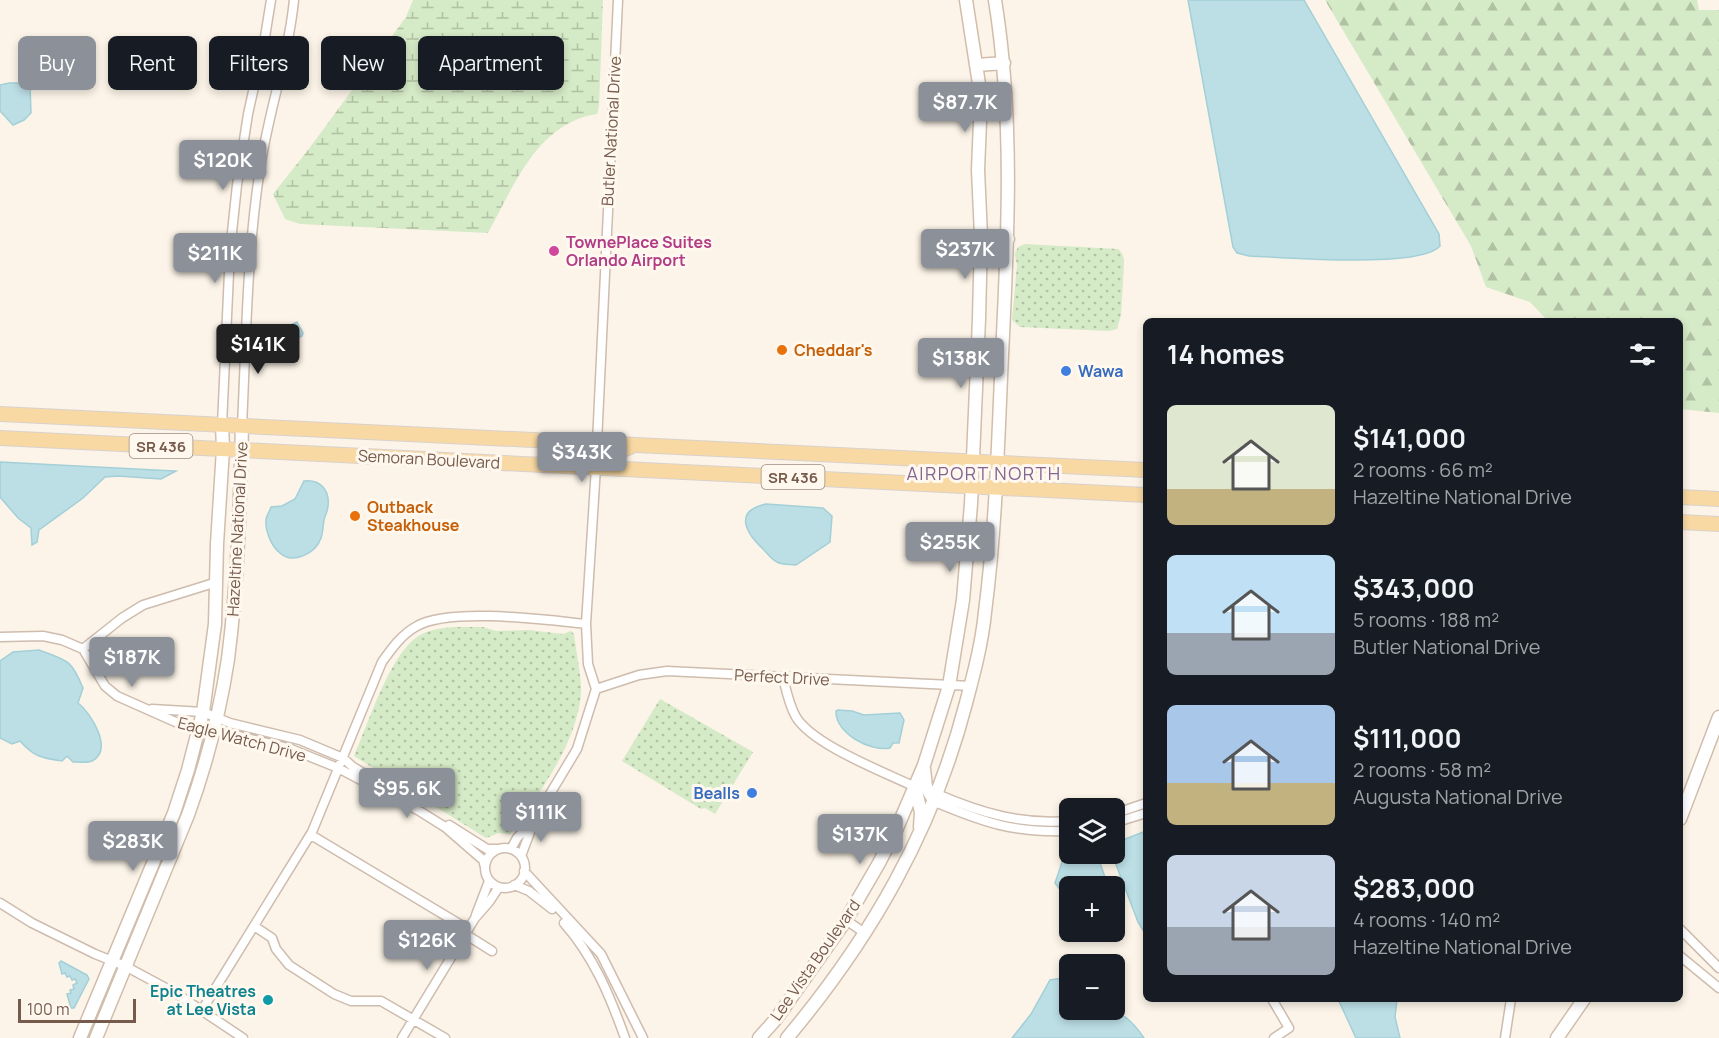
<!DOCTYPE html>
<meta charset="utf-8">
<style>
body{margin:0;font-family:Manrope,sans-serif;background:#20242c;color:#f1f3f6;height:100vh;display:flex;flex-direction:column;font-size:22px;white-space:nowrap}
*{box-sizing:border-box;margin:0}
p{font-size:20px;color:#9ea1a6}
.icon{flex:none;width:33px;height:33px;fill:none;stroke:currentColor;stroke-width:2;stroke-linecap:round;stroke-linejoin:round}
.map{position:relative;flex:1;overflow:hidden}
.details{position:absolute;left:1143px;top:318px;width:540px;height:684px;display:flex;flex-direction:column;background:#171b24;border-radius:9px;box-shadow:0 3px 9px #0003}
.details>*{flex:none}
.guide{position:absolute;left:18px;top:36px;width:570px;height:54px;display:flex;gap:12px}
.tools{position:absolute;left:1059px;top:798px;display:grid;gap:12px}
.tools a{display:grid;place-items:center;width:66px;height:66px;border-radius:9px;background:#171b24;box-shadow:0 3px 9px #0003;font-size:30px}
.scale{position:absolute;left:18px;bottom:15px;width:118px;box-sizing:border-box;padding-left:6px;border:3px solid #765b4c;border-top:0;font-size:16px;line-height:21px;white-space:nowrap;color:#765b4c;-webkit-text-stroke:4px #fff8ef;paint-order:stroke}
.price{position:absolute;translate:-50% -51px;padding:0 14px;border-radius:6px;background:#8c9099;color:#fff;font-size:20px;line-height:39px;filter:drop-shadow(0 2px 3px #0008)}
.price::after{content:'';position:absolute;left:50%;top:36px;width:18px;height:14px;margin-left:-9px;background:inherit;clip-path:polygon(0 0,100% 0,50% 100%)}
.price.active{background:#222;color:#fff}
ul{padding:0;list-style:none}
li{display:flex;align-items:center;gap:18px;height:150px;padding:0 24px}
li span{display:grid;place-items:center;flex:none;width:168px;height:120px;border-radius:9px;color:#555}
li>.icon{margin-inline-start:auto}
span .icon{width:72px;height:72px;fill:#fffc;stroke-width:1}
li b{font-size:26px}
h2{display:flex;justify-content:space-between;align-items:center;height:72px;padding:0 24px;font-size:26px}
.pill{padding:0 21px;border-radius:9px;background:#171b24;box-shadow:0 3px 9px #0003;font-size:21px;line-height:54px}
.pill.active{background:#8c9099;color:#fff}
.map>svg:first-child{display:block}
.grass{fill:url(#grass-dots)}
.forest{fill:url(#forest-firs)}
.wetland{fill:url(#wetland-marsh)}
.water{fill:#bcdfe6;stroke:#a3cfd7;stroke-width:1.5}
.lines{fill:none;stroke-linecap:round;stroke-linejoin:round}
.street-casing{stroke:#cebcae;stroke-width:11}
.secondary-casing{stroke:#d1bdab;stroke-width:15}
.primary-casing{stroke:#d9d1cd;stroke-width:16}
.street{stroke:#fff;stroke-width:8}
.secondary{stroke:#fff;stroke-width:12}
.primary{stroke:#f9d9a3;stroke-width:14}
.hotel-dot{fill:#d1479c;stroke:#fff8ef;stroke-width:2}
.food-dot{fill:#e8710a;stroke:#fff8ef;stroke-width:2}
.shop-dot{fill:#3f7fe0;stroke:#fff8ef;stroke-width:2}
.culture-dot{fill:#0f9aa8;stroke:#fff8ef;stroke-width:2}
.labels{text-anchor:middle;dominant-baseline:central;stroke-width:6;stroke-linejoin:round;paint-order:stroke}
.shield{fill:#fff8ef;stroke:#9f8a7d;stroke-width:1.5}
.shield-label{font-size:15px;font-weight:bold;fill:#765b4c}
.street-label{font-size:16px;fill:#765b4c;stroke:#fff8ef}
.hotel-label{font-size:16px;font-weight:bold;fill:#b23c85;stroke:#fff8ef;text-anchor:start}
.food-label{font-size:16px;font-weight:bold;fill:#c56008;stroke:#fff8ef;text-anchor:start}
.shop-label{font-size:16px;font-weight:bold;fill:#366cbe;stroke:#fff8ef;text-anchor:start}
.culture-label{font-size:16px;font-weight:bold;fill:#0d838f;stroke:#fff8ef;text-anchor:end}
.neighbourhood-label{font-size:18px;letter-spacing:1.5px;fill:#836492;stroke:#fff8ef}
</style>
<div class="map">
<svg width="1719" height="1038" viewBox="0 0 1719 1038">
<defs>
<pattern id="grass-dots" width="8" height="8" patternUnits="userSpaceOnUse" patternTransform="scale(1.5)"><rect width="8" height="8" fill="#d5eac6"/><path d="M2 2h.1M6 6h.1" fill="none" stroke="#b1c1a3" stroke-width="1.8" stroke-linecap="round"/></pattern>
<pattern id="forest-firs" width="22" height="20" patternUnits="userSpaceOnUse" patternTransform="scale(1.5)"><rect width="22" height="20" fill="#d5eac6"/><path d="M5 1l3.5 6h-7zM16 11l3.5 6h-7z" fill="#b1c1a3"/></pattern>
<pattern id="wetland-marsh" width="20" height="14" patternUnits="userSpaceOnUse" patternTransform="scale(1.5)"><rect width="20" height="14" fill="#d5eac6"/><path d="M1 5h8M5 5V1M11 12h8M15 12V8" fill="none" stroke="#b1c1a3"/></pattern>
</defs>
<rect width="100%" height="100%" fill="#fcf4e8"/>
<path class="grass" d="M1025,244L1118,249C1123,254 1124,257 1124,264L1121,315L1117,329L1109,331L1020,327L1012,320L1017,265L1015,254L1018,247Z
M454,627H483L496,631L529,630L563,634L571,631L574,634C576,651 582,679 581,694C576,746 539,793 510,834L499,833L486,838L354,756C368,725 391,649 422,634C432,629 443,628 454,627Z
M660,699L753,752L715,814L705,808L701,809L622,761Z"/>
<path class="forest" d="M1325,0H1697L1699,10H1719V413L1680,409V321H1548L1530,302L1486,287L1471,246Z"/>
<path class="wetland" d="M413,0H603L599,107L597,114C537,123 514,186 488,233L300,224L285,219L273,194L308,150L406,17Z"/>
<path class="water" d="M1188,0H1304L1439,234L1440,246C1420,269 1284,257 1249,256L1237,253L1233,247Z
M9,83H24L30,85L31,113L24,120L13,125L0,111V85Z
M297,322L303,333L302,336L295,339L292,335L282,339L276,328L283,325L284,328Z
M0,462L176,471L161,479L118,476L105,477L83,498L39,530L37,542L32,545L31,528L18,518L0,497Z
M304,481C320,479 330,490 328,506C328,511 325,515 324,520C323,526 323,532 321,538C316,553 293,565 280,553C271,546 265,530 266,520C266,516 270,511 271,507L282,506L295,499Z
M766,504L823,508L832,516L830,542L796,565C791,564 782,565 777,562C772,560 767,553 763,549C746,533 733,511 766,504Z
M39,650C68,661 71,659 83,688L78,703C91,713 114,750 92,761C87,763 78,762 73,762L67,756L62,761C42,758 34,757 20,741L12,744L0,738V661L13,652Z
M838,710L852,711L864,715L900,713L904,720L899,743H893L890,748C870,752 835,733 836,711Z
M1143,832L1146,834V935L1138,922L1112,854H1114L1115,843Z
M1068,853L1097,854L1108,886H1070L1069,895L1061,891L1055,883L1063,859Z
M61,961L87,975L89,979L74,1008H71L67,994L71,993L70,990L74,989L73,985L77,983L75,979L72,980L70,976L67,977L65,973L62,974L59,963Z
M1062,978L1069,988L1070,1010C1108,1010 1120,1003 1144,1038H1012L1031,1014L1050,980Z
M1338,999H1397L1395,1017L1400,1038H1356Z"/>
<g class="lines">
<defs>
<path id="street" d="M222,425L230,251L237,185L248,114L265,37L271,0
M242,426C246,342 247,257 259,175C267,116 288,59 294,0
M597,443L618,0
M596,467L586,624L588,664L596,689
M0,637L43,636L62,640L83,649L105,686L117,696L189,728L214,730L291,749L338,768L421,812L445,827L483,860L485,867
M83,649L122,618L143,605L217,582
M783,677C786,690 789,705 796,717C813,745 884,772 915,787
M596,689L639,675L667,671L971,686
M152,709L203,712L230,723L300,740L343,758L353,767L400,795
M937,794C981,813 1022,825 1070,821
M935,802C985,823 1014,833 1070,831
M1114,814L1146,803
M1114,823L1146,813
M449,825L487,849H499
M311,835L461,925L465,934L492,951
M485 868a20 20 0 1 1 40 0a20 20 0 1 1-40 0Z
M511,849L517,838L532,822
M521,856L535,819L577,749L596,689
M524,871L601,954L643,1038
M514,885L529,891L552,909
M0,903L32,923L95,954L125,966L177,994L243,1038
M476,915L489,881
M846,920L866,934
M564,923C594,957 610,996 625,1038
M254,926L272,938L276,949L289,965L334,994L351,1001H381L445,1038
M1680,929L1719,968
M1680,956L1719,988
M1272,999L1289,1028L1274,1038
M202,1010L312,832L382,662C392,648 402,634 417,626C450,607 547,620 586,624
M402,1038L475,918L489,902L499,887
M1505,1038L1511,999"/>
<path id="secondary" d="M977,65L1004,63
M981,242L1008,239
M924,769L926,787L935,802
M915,787L921,812L920,827
M1680,819L1719,717
M80,1038L174,813L188,770L203,712L215,624L217,544L223,449L222,425
M96,1038L188,815C206,765 220,712 228,659C238,582 240,503 242,426
M759,1038L776,1019L846,920L879,863L897,828L924,765L949,686L963,600L971,504L979,319L981,236L978,170L981,97L966,0
M787,1038C871,938 933,830 966,703C974,673 982,643 985,612C996,527 998,441 1002,355C1008,236 1014,118 995,0
M1557,1038L1584,999"/>
<path id="primary" d="M0,414L1146,470
M0,438L1146,495
M561,463L583,453L597,443
M596,467L610,455L630,447
M1680,497L1719,499
M1680,522L1719,524"/>
</defs>
<use href="#street" class="street-casing"/>
<use href="#secondary" class="secondary-casing"/>
<use href="#primary" class="primary-casing"/>
<use href="#street" class="street"/>
<use href="#secondary" class="secondary"/>
<use href="#primary" class="primary"/>
</g>
<circle class="hotel-dot" cx="554" cy="251" r="6"/>
<g class="food-dot">
<circle cx="782" cy="350" r="6"/>
<circle cx="355" cy="516" r="6"/>
</g>
<g class="shop-dot">
<circle cx="1066" cy="371" r="6"/>
<circle cx="752" cy="793" r="6"/>
</g>
<circle class="culture-dot" cx="268" cy="1000" r="6"/>
<g class="labels">
<g class="shield">
<rect x="129.5" y="434" width="63" height="24" rx="4.5"/>
<rect x="761.5" y="465" width="63" height="24" rx="4.5"/>
</g>
<g class="shield-label">
<text x="161" y="446">SR 436</text>
<text x="793" y="477">SR 436</text>
</g>
<g class="street-label">
<text transform="translate(611 131) rotate(-87)">Butler National Drive</text>
<text transform="translate(429 459) rotate(3)">Semoran Boulevard</text>
<text transform="translate(237 529) rotate(-87)">Hazeltine National Drive</text>
<text transform="translate(782 677) rotate(3)">Perfect Drive</text>
<text transform="translate(242 739) rotate(15)">Eagle Watch Drive</text>
<text transform="translate(815 960) rotate(-55)">Lee Vista Boulevard</text>
</g>
<g class="hotel-label">
<text x="566" y="242">TownePlace Suites<tspan x="566" dy="18">Orlando Airport</tspan></text>
</g>
<g class="food-label">
<text x="794" y="350">Cheddar's</text>
<text x="367" y="507">Outback<tspan x="367" dy="18">Steakhouse</tspan></text>
</g>
<g class="shop-label">
<text x="1078" y="371">Wawa</text>
<text x="740" y="793" text-anchor="end">Bealls</text>
</g>
<g class="culture-label">
<text x="256" y="991">Epic Theatres<tspan x="256" dy="18">at Lee Vista</tspan></text>
</g>
<g class="neighbourhood-label">
<text x="984" y="473">AIRPORT NORTH</text>
</g>
</g>
</svg>
<div class="tools">
<a><svg class="icon" aria-label="layers" viewBox="0 0 24 24"><path d="M12 4l9 5-9 5-9-5zM3 14l9 5 9-5"/></svg></a>
<a>+</a>
<a>−</a>
</div>
<div class="scale">100 m</div>
<b class="price" style="left:965px;top:133px">$87.7K</b>
<b class="price" style="left:223px;top:191px">$120K</b>
<b class="price" style="left:965px;top:280px">$237K</b>
<b class="price" style="left:215px;top:284px">$211K</b>
<b class="price active" style="left:258px;top:375px">$141K</b>
<b class="price" style="left:961px;top:389px">$138K</b>
<b class="price" style="left:582px;top:483px">$343K</b>
<b class="price" style="left:950px;top:573px">$255K</b>
<b class="price" style="left:132px;top:688px">$187K</b>
<b class="price" style="left:407px;top:819px">$95.6K</b>
<b class="price" style="left:541px;top:843px">$111K</b>
<b class="price" style="left:860px;top:865px">$137K</b>
<b class="price" style="left:133px;top:872px">$283K</b>
<b class="price" style="left:427px;top:971px">$126K</b>
<div class="guide">
<a class="pill active">Buy</a>
<a class="pill">Rent</a>
<a class="pill">Filters</a>
<a class="pill">New</a>
<a class="pill">Apartment</a>
</div>
<section class="details">
<h2>14 homes<svg class="icon" aria-label="filters" viewBox="0 0 24 24"><path d="M4 7h16M4 17h16"/><circle cx="9" cy="7" r="2"/><circle cx="15" cy="17" r="2"/></svg></h2>
<ul>
<li><span style="background:linear-gradient(#dfe7d0 70%,#c2b280 0)"><svg class="icon" aria-label="home" viewBox="0 0 24 24"><path d="M3 11l9-7 9 7M6 9v11h12V9"/></svg></span><div><b>$141,000</b><p>2 rooms · 66 m²</p><p>Hazeltine National Drive</p></div></li>
<li><span style="background:linear-gradient(#bfe0f5 65%,#9aa5b1 0)"><svg class="icon" aria-label="home" viewBox="0 0 24 24"><path d="M3 11l9-7 9 7M6 9v11h12V9"/></svg></span><div><b>$343,000</b><p>5 rooms · 188 m²</p><p>Butler National Drive</p></div></li>
<li><span style="background:linear-gradient(#a9c7e8 65%,#c2b280 0)"><svg class="icon" aria-label="home" viewBox="0 0 24 24"><path d="M3 11l9-7 9 7M6 9v11h12V9"/></svg></span><div><b>$111,000</b><p>2 rooms · 58 m²</p><p>Augusta National Drive</p></div></li>
<li><span style="background:linear-gradient(#c9d6e8 60%,#9aa5b1 0)"><svg class="icon" aria-label="home" viewBox="0 0 24 24"><path d="M3 11l9-7 9 7M6 9v11h12V9"/></svg></span><div><b>$283,000</b><p>4 rooms · 140 m²</p><p>Hazeltine National Drive</p></div></li>
</ul>
</section>
</div>
